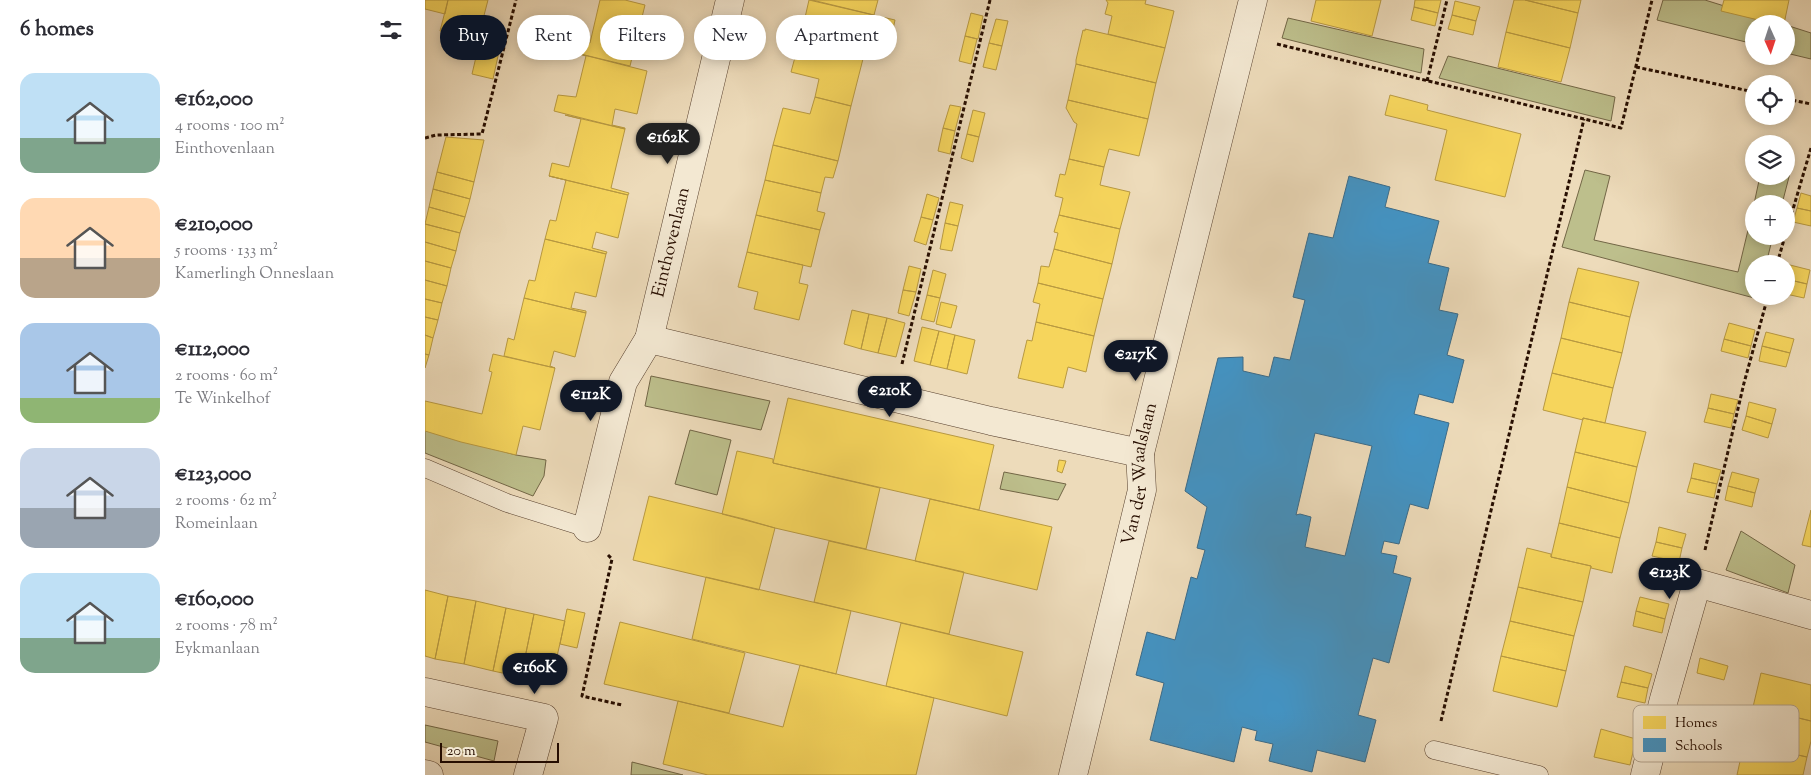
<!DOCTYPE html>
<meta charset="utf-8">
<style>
body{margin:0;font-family:"Sorts Mill Goudy",serif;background:#f2f2f3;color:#2b2b33;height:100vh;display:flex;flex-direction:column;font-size:19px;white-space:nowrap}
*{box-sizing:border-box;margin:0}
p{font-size:16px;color:#7c7c81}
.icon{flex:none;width:28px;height:28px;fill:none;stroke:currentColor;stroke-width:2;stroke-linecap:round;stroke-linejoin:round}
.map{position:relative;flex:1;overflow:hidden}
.panel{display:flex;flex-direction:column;background:#fff;width:425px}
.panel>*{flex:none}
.top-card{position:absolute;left:15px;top:15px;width:475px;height:45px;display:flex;gap:10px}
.needle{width:32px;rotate:177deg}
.controls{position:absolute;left:1320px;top:15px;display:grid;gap:10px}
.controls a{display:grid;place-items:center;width:50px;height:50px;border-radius:50%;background:#fff;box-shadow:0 2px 12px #0003;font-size:25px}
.scale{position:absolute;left:15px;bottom:12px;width:119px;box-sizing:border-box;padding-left:5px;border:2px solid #270e01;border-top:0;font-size:14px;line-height:18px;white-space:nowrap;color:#270e01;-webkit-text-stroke:4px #f3e8d2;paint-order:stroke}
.price{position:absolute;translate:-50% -42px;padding:0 11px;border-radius:18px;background:#111827;color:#fff;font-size:16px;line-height:32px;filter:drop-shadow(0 1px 2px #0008)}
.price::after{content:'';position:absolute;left:50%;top:30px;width:15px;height:11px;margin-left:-8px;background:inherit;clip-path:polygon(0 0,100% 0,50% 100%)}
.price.current{background:#222;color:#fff}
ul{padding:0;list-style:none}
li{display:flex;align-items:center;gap:15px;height:125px;padding:0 20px}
li span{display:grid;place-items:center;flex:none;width:140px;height:100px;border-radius:15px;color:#555}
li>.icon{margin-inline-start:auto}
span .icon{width:60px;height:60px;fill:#fffc;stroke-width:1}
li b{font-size:21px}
h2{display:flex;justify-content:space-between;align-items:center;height:60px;padding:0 20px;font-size:21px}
.pill{padding:0 18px;border-radius:22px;background:#fff;box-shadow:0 2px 12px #0003;font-size:18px;line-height:45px}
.pill.current{background:#111827;color:#fff}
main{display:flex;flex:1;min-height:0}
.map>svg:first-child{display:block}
.green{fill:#bdbf8c;stroke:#726646}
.homes{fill:#f6d55c;stroke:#b89941}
.schools{fill:#4393c3;stroke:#3b6b89;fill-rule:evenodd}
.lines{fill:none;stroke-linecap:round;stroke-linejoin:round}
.lane-casing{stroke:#58412f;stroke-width:19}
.street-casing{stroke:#58412f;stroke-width:29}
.path{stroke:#270e01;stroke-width:3;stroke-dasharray:4 2.5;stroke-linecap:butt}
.lane{stroke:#f3e8d2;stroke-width:18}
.street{stroke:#f3e8d2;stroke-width:28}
.labels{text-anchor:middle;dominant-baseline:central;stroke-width:5;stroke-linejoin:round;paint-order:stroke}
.street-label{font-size:18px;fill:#270e01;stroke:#f3e8d2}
.key{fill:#f3e8d2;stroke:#b6a793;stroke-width:1}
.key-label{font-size:14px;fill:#270e01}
</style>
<main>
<section class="panel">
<h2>6 homes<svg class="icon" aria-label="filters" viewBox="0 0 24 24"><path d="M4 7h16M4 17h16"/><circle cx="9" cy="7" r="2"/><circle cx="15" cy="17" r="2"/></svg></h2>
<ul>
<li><span style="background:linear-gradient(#bfe0f5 65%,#7fa58c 0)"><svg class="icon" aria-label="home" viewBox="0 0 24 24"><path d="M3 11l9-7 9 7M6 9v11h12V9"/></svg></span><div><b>€162,000</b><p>4 rooms · 100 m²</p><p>Einthovenlaan</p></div></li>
<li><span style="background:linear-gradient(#ffd9b3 60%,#b9a48a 0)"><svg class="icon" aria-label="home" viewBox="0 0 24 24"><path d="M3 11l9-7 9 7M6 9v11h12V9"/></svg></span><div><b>€210,000</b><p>5 rooms · 133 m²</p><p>Kamerlingh Onneslaan</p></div></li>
<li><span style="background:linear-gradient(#a9c7e8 75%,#8fb573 0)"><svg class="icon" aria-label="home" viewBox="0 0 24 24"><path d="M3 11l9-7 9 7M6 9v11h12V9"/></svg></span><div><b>€112,000</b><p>2 rooms · 60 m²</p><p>Te Winkelhof</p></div></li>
<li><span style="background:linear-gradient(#c9d6e8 60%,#9aa5b1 0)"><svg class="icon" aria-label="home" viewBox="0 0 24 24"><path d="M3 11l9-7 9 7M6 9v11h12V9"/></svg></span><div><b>€123,000</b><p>2 rooms · 62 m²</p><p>Romeinlaan</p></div></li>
<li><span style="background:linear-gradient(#bfe0f5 65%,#7fa58c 0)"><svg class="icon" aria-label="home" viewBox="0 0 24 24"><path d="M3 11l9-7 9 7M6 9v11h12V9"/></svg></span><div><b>€160,000</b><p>2 rooms · 78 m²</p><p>Eykmanlaan</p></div></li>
</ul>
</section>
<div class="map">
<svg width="1386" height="775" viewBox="0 0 1386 775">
<rect width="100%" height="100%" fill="#eddbba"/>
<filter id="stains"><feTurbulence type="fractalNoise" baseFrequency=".004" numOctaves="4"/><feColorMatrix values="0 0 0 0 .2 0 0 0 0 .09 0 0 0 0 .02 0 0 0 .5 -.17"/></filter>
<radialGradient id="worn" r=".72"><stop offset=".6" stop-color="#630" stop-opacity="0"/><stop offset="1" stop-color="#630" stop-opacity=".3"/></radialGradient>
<path class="green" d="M1238,0H1280L1357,24H1329V44L1232,20Z
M863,18L999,49L996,73L857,38Z
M1361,25L1386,33V59L1361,53Z
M1023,56L1190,97L1186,121L1014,78Z
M1160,170L1185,176L1169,240L1313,272L1329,205V236H1348L1341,264H1329V296H1333V299L1137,247Z
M1361,172L1365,173L1357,204H1329L1335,176H1361Z
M226,376L345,401L336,430L220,406Z
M0,430L91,455L121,460L119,476L108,496L0,453Z
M265,430L306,440L292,495L250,484Z
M579,472L641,484L633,500L575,489Z
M1316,531L1370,565L1363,593L1301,570Z
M0,725L73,741L69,761L0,742Z
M207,762L258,775H206Z"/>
<path class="homes" d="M0,0H23L20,14L0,9Z
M23,0H63L56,27L78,33L68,79L47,74L55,40L15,31Z
M175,0H200L220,5L205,66L143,51L146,39L165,43Z
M384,0L470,20L466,39L445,34L440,51L376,35Z
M387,0H453L449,15Z
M681,0H721L720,4L749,11L740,48L683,34L687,16L680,14L683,3Z
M891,0H956L947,36L886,21Z
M990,0H1016L1013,13L989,7Z
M1089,0H1100L1153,13L1145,48L1081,32Z
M1100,0H1156L1153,13Z
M1299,0H1364L1359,24H1350L1296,11Z
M1030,1L1055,7L1051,21L1027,15Z
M989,7L1013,13L1010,26L986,20Z
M546,13L558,16L553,39L540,36Z
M1027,15L1051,21L1048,35L1023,29Z
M571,19L583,21L577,46L564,43Z
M99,28L127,34L125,45L96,39Z
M660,29L740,48L731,83L651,64V60L658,30L660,31Z
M1081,32L1145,48L1136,82L1073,67Z
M376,35L440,51L426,106L390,97L394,79L366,72Z
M540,36L552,39L546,64L534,61Z
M564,43L577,46L571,70L558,67Z
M143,51L222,71L212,114L190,109L187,125L200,128V129L129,111L133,95L151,97L161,56Z
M651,64L731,83L723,119L643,100Z
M965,95L1003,105L1002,110L1096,134L1080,197L1010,180L1022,130L960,115Z
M390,97L426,106L413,161L348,145L358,108L385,114Z
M643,100L723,119L714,156L684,149L679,167L644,159L652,124L649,122L641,108Z
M525,105L536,107L530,131L518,128Z
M548,110L560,113L554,137L542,134Z
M140,115L200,129L186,188L204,193L203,195L124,176L127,163L144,167L156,119Z
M518,128L530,131L525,154L513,151Z
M542,134L554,137L548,162L536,158Z
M21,137L59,140L49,182L12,172Z
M348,145L413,161L408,178L400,177L396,193L340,180Z
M644,159L679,167L675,185L705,192L695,229L634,215L638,198L630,196L635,174L640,175Z
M12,172L49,182L45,199L8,189Z
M124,176L203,195L193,238L171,232L167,248L182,252L181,254L120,239L125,220L131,221L141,180Z
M340,180L396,193L392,211L400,213L395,230L331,215Z
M8,189L45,199L40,217L4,207Z
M1376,193L1386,196V211L1372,208Z
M502,194L514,198L508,220L496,217Z
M525,202L538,205L533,226L520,223Z
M4,207L40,217L35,233L0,224Z
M1372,208L1386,211V226L1368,222Z
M331,215L395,230L386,267L322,252Z
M634,215L695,229L687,264L629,249L633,233L629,232Z
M496,217L508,220L501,245L489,241Z
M520,223L533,226L527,251L515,249Z
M0,224L35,233L31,251L0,242Z
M120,239L181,254L171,297L150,292L146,308L161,311V313L99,298L104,280L110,281Z
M0,242L31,251L26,268L0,261Z
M629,249L687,264L678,299L613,283L616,266L624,267Z
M322,252L378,265L374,283L383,285L374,320L329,309L333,292L313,287Z
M0,261L26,268L22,286L0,280Z
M1361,264L1385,270L1382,284L1361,279Z
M484,266L496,269L491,292L478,290Z
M1153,268L1214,282L1205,317L1144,302Z
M508,270L521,274L515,298L502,295Z
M1361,279L1382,284L1379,298L1361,294Z
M0,280L22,286L17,303L0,299Z
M613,283L678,299L669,336L611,322L615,304L608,302Z
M478,290L491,292L484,316L473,313Z
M502,295L515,298L509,322L496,319Z
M99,298L161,313L150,357L129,351L125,366L130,368L79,356L83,338L89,340Z
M0,299L17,303L13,320L0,317Z
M516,302L532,306L526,328L511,324Z
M1144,302L1205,317L1197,353L1136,338Z
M427,310L444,314L436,349L419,344Z
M444,314L462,318L453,353L436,349Z
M0,317L13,320L8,338L0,335Z
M462,318L480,323L471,357L453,353Z
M611,322L669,336L661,372L643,367L638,388L593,378L602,340L607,341Z
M1304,323L1330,330L1326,346L1299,339Z
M497,327L514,331L505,365L489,361Z
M514,331L530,335L522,369L505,365Z
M1341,332L1369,339L1365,353L1337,346Z
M0,335L8,338L4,355L0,354Z
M530,335L550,340L542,374L522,369Z
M1136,338L1197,353L1188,388L1127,373Z
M1299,339L1326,346L1323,358L1296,351Z
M1337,346L1365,353L1361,367L1334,361Z
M0,354L4,355L0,368Z
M68,354L130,368L115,430L98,426L91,455L36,442L0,431V401L57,414L67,372L64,371Z
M1127,373L1188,388L1180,423L1158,418V420L1118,410Z
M1286,394L1313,400L1309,414L1283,408Z
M363,398L569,445L554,510L348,463Z
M1324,402L1351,409L1347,424L1321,416Z
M1283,408L1309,414L1306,428L1279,422Z
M1321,416L1347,424L1343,438L1317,430Z
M1158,418L1221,432L1212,467L1150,452Z
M312,451L348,459V463L455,488L441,549L350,528L297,514Z
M1150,452L1212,467L1204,503L1142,487Z
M634,460L641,461L637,473L632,471Z
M1269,463L1296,470L1292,484L1266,478Z
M1307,472L1334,479L1330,493L1303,486Z
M1266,478L1292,484L1289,498L1262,492Z
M1303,486L1330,493L1327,507L1300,500Z
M1142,487L1204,503L1195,538L1134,523Z
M224,496L319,519L350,528L334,590L208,560Z
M505,499L627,527L612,590L490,561Z
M1386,510V547L1377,545Z
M1134,523L1195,538L1187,573L1166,568V566L1126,557Z
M1234,527L1261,534L1257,548L1231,542Z
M404,541L539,572L524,634L389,602Z
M1231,542L1257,548L1254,562L1227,556Z
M1102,548L1126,554V557L1166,566L1158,602L1093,587Z
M281,577L426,611L411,674L267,639Z
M1093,587L1158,602L1149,636L1085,621Z
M0,590L23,596L10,659L0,656Z
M23,596L51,601L39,664L10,659Z
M1215,597L1244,604L1240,619L1211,611Z
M51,601L81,608L68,671L39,664Z
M81,608L109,614L96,677L68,671Z
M142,609L160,613L152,648L135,644Z
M1211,611L1240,619L1237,633L1208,626Z
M109,614L140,621L126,683L96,677Z
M1085,621L1149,636L1141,671L1076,656Z
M195,622L320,653L304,713L179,684Z
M476,623L598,652L582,716L461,686Z
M1076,656L1141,671L1132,707L1068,691Z
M1275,658L1303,666L1299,680L1272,673Z
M375,665L509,698L491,775H283L238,764L253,701L358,727Z
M1200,666L1227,674L1223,688L1196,682Z
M1336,673L1386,685V721L1328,707Z
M1196,682L1223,688L1220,703L1192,697Z
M1328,707L1386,721V741L1382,757L1319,743Z
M1176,729L1211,739L1205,765L1169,757Z
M1319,743L1382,757L1378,775H1312Z"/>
<path class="schools" d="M924,176L965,187L960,207L1014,221L1003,263L1024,268L1014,310L1033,314L1022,355L1039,360L1028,403L994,394L989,414L1024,423L1003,509L985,504L974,544L959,541L956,553L972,556L968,573L986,578L964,663L948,658L933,715L951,720L940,762L892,750L887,772L844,761L848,744L830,740L832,731L817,727L809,762L725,740L739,683L711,675L722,632L750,640L766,577L772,579L780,550L772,548L782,507L760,491L793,358L818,357V371L844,377L849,357L865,360L880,300L868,297L884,233L908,238ZM890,433L947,446L920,556L880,547L886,517L875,514L871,515Z"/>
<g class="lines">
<defs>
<path id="lane" d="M0,468L82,503L162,528
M1009,750L1114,775"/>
<g id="street">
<path d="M224,339L566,421L715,453"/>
<path id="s1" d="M162,528L198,382L224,339L305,0"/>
<path d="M0,692L119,718L103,775"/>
<path d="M0,774L4,775"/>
<path id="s2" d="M648,775L717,490L715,453L828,0"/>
<path d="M1220,775L1239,699L1272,583L1386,615"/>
</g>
</defs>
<use href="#lane" class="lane-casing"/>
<use href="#street" class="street-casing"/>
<path class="path" d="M852,44L1196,128L1227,0
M1211,67L1329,92
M1002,81L1022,0
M1361,99L1386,104
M0,138L11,135L57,134L91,0
M1361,233L1386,148
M1352,264L1360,236
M477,364L565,0
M1280,550L1319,383L1343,296
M183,555L187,559L157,696L197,705
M1016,721L1159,119"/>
<use href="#lane" class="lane"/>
<use href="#street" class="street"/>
</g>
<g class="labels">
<g class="street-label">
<text stroke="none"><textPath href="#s1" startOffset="300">Einthovenlaan</textPath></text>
<text stroke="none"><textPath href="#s2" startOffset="309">Van der Waalslaan</textPath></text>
</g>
</g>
<rect x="1208" y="705" width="166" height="57" rx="8" class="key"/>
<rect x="1218" y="716" width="23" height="13" fill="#f6d55c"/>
<rect x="1218" y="738" width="23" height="14" fill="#4393c3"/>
<g class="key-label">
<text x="1250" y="727">Homes</text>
<text x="1250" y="750">Schools</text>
</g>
<rect width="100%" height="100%" filter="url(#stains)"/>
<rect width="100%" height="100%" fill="url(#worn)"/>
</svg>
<div class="controls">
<a><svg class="needle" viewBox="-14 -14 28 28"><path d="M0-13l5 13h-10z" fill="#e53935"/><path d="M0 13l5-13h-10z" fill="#7c7c81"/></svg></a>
<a><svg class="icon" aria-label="locate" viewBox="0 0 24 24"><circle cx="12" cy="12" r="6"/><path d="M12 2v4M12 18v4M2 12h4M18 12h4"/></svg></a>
<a><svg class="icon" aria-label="layers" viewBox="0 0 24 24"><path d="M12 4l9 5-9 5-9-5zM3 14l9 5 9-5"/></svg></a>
<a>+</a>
<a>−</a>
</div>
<div class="scale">20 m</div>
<b class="price current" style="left:243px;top:165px">€162K</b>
<b class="price" style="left:711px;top:382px">€217K</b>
<b class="price" style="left:465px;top:418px">€210K</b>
<b class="price" style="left:166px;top:422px">€112K</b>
<b class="price" style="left:1245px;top:600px">€123K</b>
<b class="price" style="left:110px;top:695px">€160K</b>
<div class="top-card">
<a class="pill current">Buy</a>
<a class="pill">Rent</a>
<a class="pill">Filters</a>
<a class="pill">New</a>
<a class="pill">Apartment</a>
</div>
</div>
</main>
